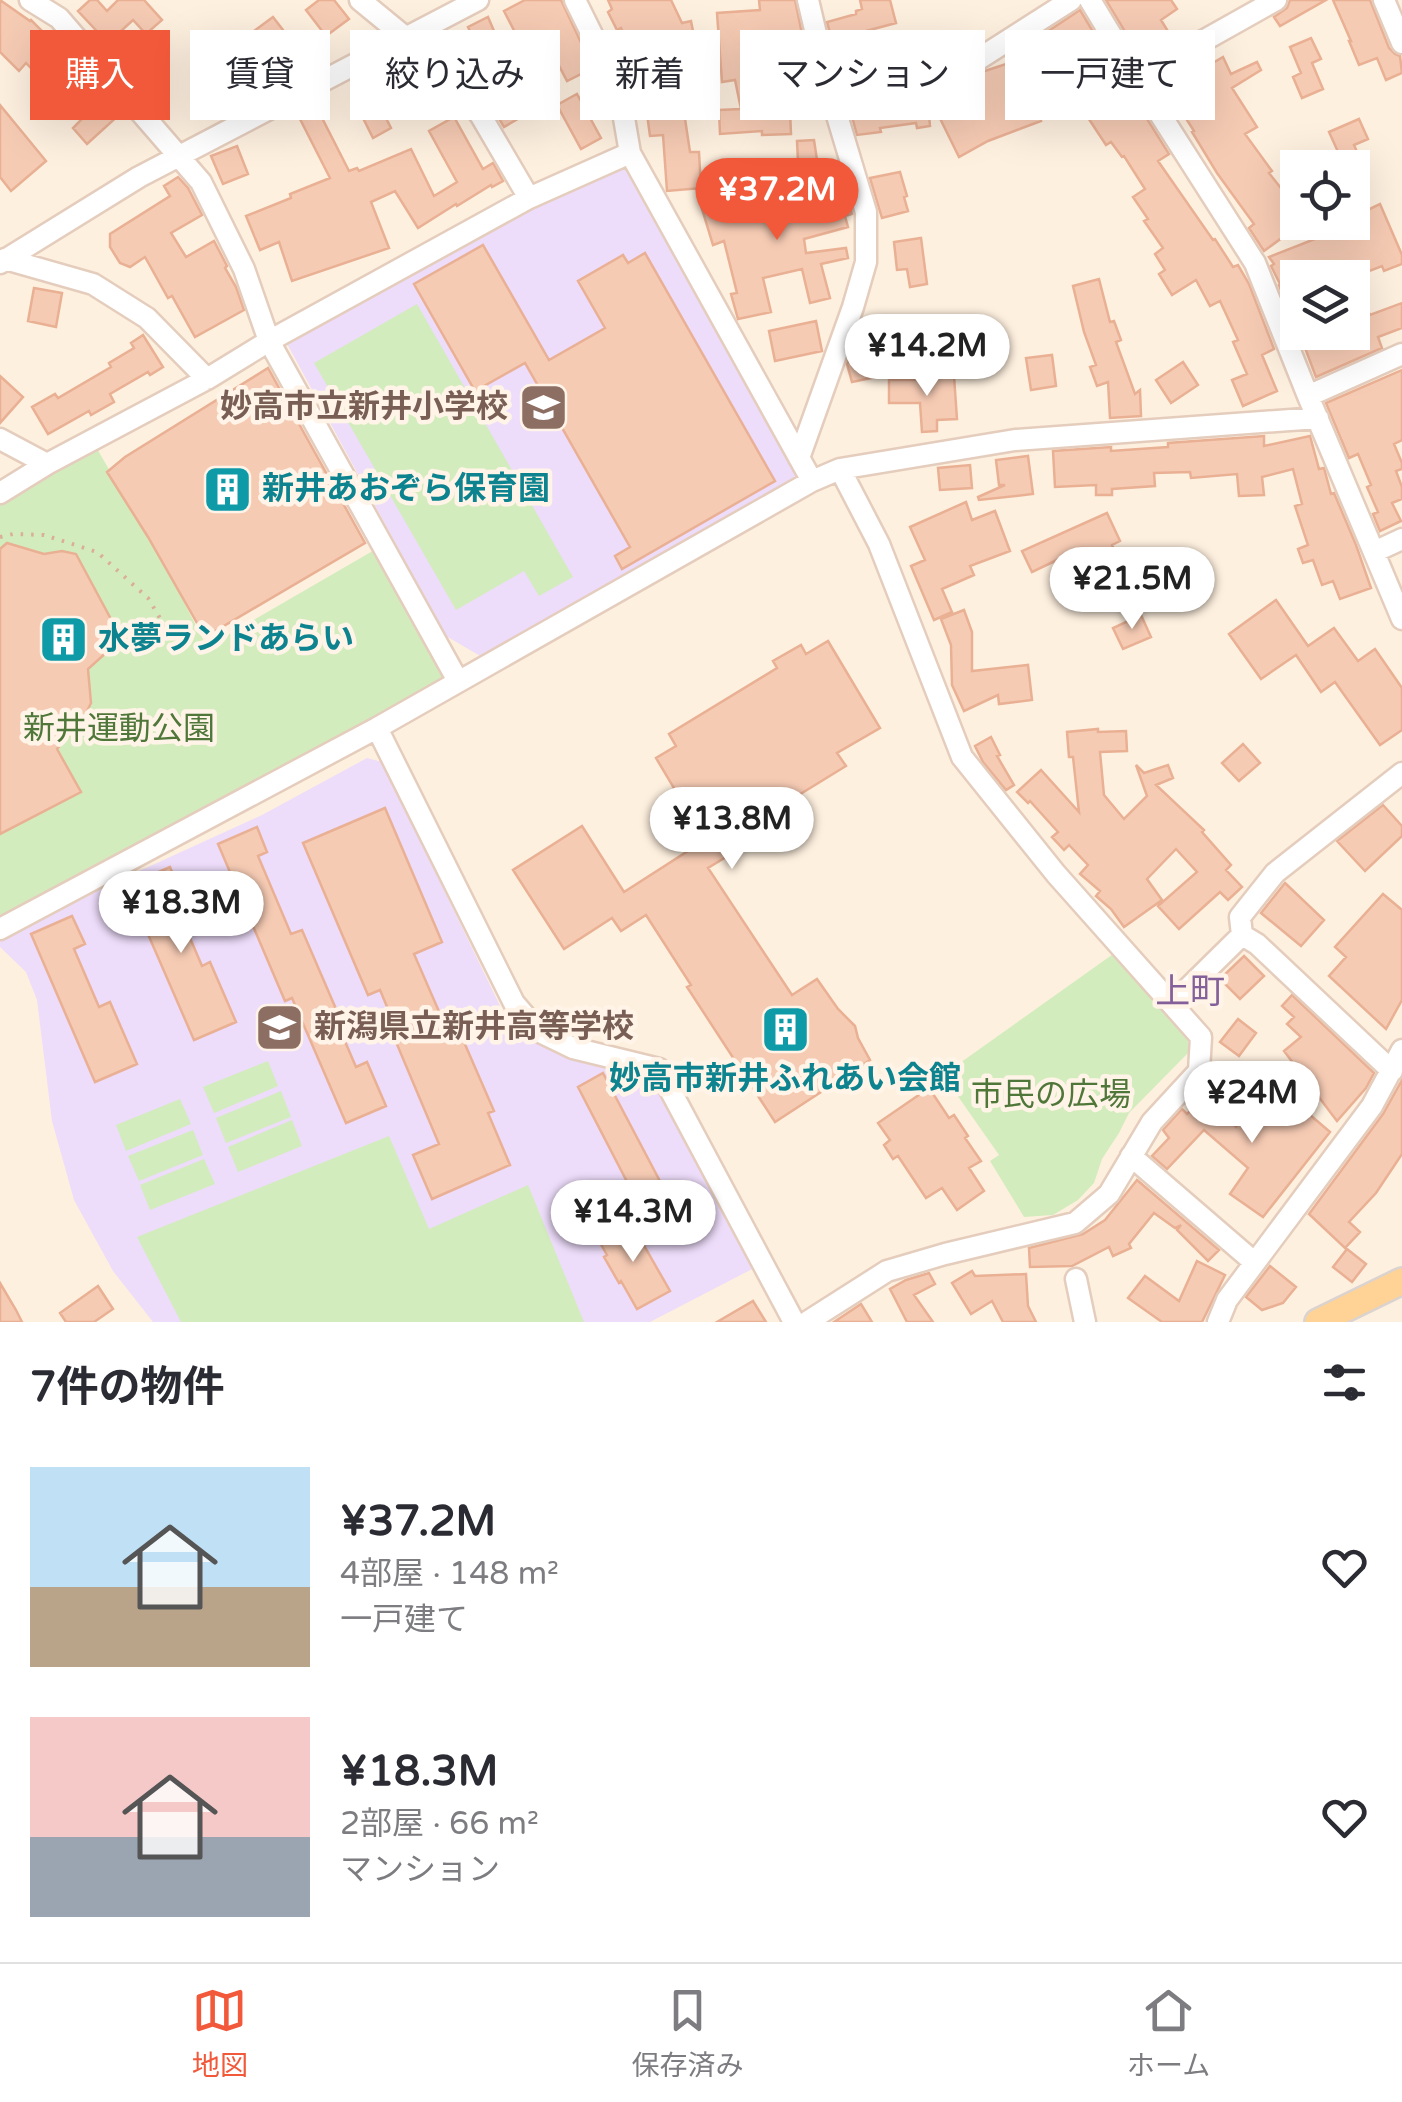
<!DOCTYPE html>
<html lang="ja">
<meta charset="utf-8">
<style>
body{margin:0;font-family:"Varela Round","Noto Sans JP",sans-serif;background:#f2f2f3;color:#2b2b33;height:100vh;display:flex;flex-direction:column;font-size:38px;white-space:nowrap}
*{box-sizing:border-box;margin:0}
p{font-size:32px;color:#7c7c81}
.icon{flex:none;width:55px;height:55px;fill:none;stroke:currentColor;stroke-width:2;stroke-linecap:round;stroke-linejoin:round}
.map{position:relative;height:1322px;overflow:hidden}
.drawer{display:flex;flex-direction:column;background:#fff;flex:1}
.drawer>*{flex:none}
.guide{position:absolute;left:30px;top:30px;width:1342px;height:90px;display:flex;gap:20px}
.fabs{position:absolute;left:1280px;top:150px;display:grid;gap:20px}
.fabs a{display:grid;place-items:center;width:90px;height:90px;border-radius:0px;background:#fff;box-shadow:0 10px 40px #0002;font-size:50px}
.price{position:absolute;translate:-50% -85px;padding:0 22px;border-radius:35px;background:#fff;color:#222;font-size:32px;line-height:65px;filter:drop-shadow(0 2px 5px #0008)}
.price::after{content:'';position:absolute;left:50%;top:60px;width:30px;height:22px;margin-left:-15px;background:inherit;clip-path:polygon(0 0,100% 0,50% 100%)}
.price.current{background:#f2593a;color:#fff}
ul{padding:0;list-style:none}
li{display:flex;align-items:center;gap:30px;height:250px;padding:0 30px}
li span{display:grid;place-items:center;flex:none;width:280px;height:200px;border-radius:0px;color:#555}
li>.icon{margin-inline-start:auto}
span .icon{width:120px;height:120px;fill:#fffc;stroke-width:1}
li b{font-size:42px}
h2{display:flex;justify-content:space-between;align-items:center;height:120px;padding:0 30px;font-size:42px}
.tag{padding:0 35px;border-radius:0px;background:#fff;box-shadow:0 10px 40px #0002;font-size:35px;line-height:90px}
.tag.current{background:#f2593a;color:#fff}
.tab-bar{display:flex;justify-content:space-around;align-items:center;height:140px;border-top:2px solid #e1e1e2;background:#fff;font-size:28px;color:#7c7c81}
.tab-bar a{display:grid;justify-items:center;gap:5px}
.tab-bar .current{color:#f2593a}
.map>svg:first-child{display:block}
.education{fill:#eddcfa}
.green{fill:#d3ecbd}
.building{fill:#f6cbb4;stroke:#e9b094;stroke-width:2.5}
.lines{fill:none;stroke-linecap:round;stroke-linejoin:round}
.minor-casing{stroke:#e5cdbd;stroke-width:25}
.major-casing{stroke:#dbd3cf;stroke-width:30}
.path{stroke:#daae98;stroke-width:4;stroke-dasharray:2.5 8;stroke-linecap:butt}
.minor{stroke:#fff;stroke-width:20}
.major{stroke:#ffd295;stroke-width:25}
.labels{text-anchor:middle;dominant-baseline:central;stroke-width:9;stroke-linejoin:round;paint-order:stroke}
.education-label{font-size:32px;font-weight:bold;fill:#785e54;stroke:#fff4e7;text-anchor:end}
.culture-label{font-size:32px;font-weight:bold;fill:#0d838f;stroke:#fff4e7;text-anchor:start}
.park-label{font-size:32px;fill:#4f773a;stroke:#fff4e7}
.neighbourhood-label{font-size:35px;fill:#83609a;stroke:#fff4e7}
</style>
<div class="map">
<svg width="1402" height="1322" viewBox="0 0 1402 1322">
<rect width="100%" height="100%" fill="#fef0df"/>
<path class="education" d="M628,164L802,475L482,657L446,636L285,340L509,212Z
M367,758L382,762L503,1012L533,1042L570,1055L658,1077L758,1266L650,1322H153L113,1271L74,1200L52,1121L37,1000L26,972L0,947V940L124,878L262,815Z"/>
<path class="green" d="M417,304L573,577L539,596L524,571L456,610L314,363Z
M92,440L171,577L207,647L383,545L458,681L0,929V494Z
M1116,952L1188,1038V1053L1129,1113L1119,1133L1102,1159L1094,1183L1078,1200L1053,1215L1024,1217L990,1161L999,1155L943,1075Z
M268,1061L278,1086L214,1113L203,1087Z
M281,1091L291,1117L226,1143L216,1118Z
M180,1099L191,1124L126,1151L116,1125Z
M292,1120L302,1146L238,1172L228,1147Z
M193,1130L203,1155L139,1181L128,1156Z
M389,1136L429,1229L528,1185L584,1322H181L137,1237Z
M204,1159L215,1184L150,1210L140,1185Z"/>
<path class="building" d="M0,0L30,21L31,20L50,39L36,53L59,75L48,86L26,63L19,71L0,52Z
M90,0H97L107,11L118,0H144L162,20L146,34L133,20L108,43L78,11Z
M319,0H334L349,19L326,36L306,10Z
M525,0H561L593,68L567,81L543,35L522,46L504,11Z
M608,0H671L682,23L691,21L696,46L666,52L674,90L650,95L643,63L638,65L621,28L617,30L608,12L612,9Z
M759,0H795L802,34L770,38L785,77L756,89L760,112L790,111L791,134L762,135V131L720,134L719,110L741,109L735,80L722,82L717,13L760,10Z
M860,0H890L896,23L832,40L827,22L856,14V11L862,9Z
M1106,0H1171L1177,9L1161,20L1174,41L1156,52L1146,37L1133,45Z
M1290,0H1326L1280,26L1274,17L1287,8Z
M1333,0H1370L1389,48L1395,54L1400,56L1402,73L1386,80L1377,58L1359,65L1349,41H1351Z
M1080,10L1110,60L1079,81L1071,68L1079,62L1063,36L1053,42L1047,32Z
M273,17L293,43L270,61L250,34Z
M488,17L494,31L475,41L468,27Z
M932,32L938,58L900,67L902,72L842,86L837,64L917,46L915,36Z
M1311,38L1321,59L1312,63L1323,89L1302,98L1293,77L1301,73L1290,47Z
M483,48L503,79L499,82L521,117L504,127L464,60Z
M1223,57L1231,74L1257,62L1261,70L1232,88L1257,127L1245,134L1272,171L1269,173L1298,210V226L1264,251L1249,228L1254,224L1217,173L1192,132L1194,131L1187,120L1191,117L1171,84L1165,88L1160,81L1189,65L1194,74Z
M231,59L242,80L210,96L200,76Z
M1018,60L1041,121L988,141L959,157L928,94L955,90L954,87L967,83L985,71Z
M419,63L423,67L437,93L414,105L397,75Z
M69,74L98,105L105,99L119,115L87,144L73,128L82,119L53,88Z
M1124,82L1169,154L1158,161L1213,240L1215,239L1233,267L1238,265L1249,284L1274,349L1262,355L1277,391L1243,406L1232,380L1247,374L1233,342L1238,340L1220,301L1210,306L1196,280L1172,295L1159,274L1165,270L1155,254L1163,248L1144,221L1148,219L1133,197L1145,189L1124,156L1122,157L1111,142L1106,145L1083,110Z
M379,84L395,116L387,120L391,128L373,138L352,96Z
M577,94L601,138L581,149L557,105Z
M927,94L930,126L917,128L916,123L880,128L881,132L857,135L851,113Z
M0,105L46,161L11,191L0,177Z
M318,110L349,171L357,168L359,171L411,149L434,196L457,182L429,131L454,117L483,169L493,163L503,181L492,187L491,185L457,206L456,204L418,228L395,191L371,202L389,248L292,281L279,242L260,250L246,216L291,198L290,194L330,178L300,119Z
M684,112L690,152H699L701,188L667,191L663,135L650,136L647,114Z
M1359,119L1368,139L1354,145L1364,168H1339L1334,157L1339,154L1329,132Z
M814,140L817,160L798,162L797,141Z
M237,146L248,174L223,184L211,156Z
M900,172L907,196L904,197L908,211L882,218L870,178Z
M178,177L188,188L202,215L171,233L186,257L214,241L227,266L225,268L236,287L244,310L195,337L172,296L168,298L145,257L130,267L120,263L110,247V234L170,196L164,186Z
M843,184L852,214L845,216L848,227L804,239L806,253L846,248L848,258L821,264L830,298L810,303L802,269L763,278L771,312L738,319L731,294L737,293L724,241L713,245L699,199L722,191L729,213L736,211L738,219L771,213L768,201Z
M1380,204L1402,255V264L1384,271L1382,266L1351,278H1323L1319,266L1298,278L1297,332L1279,285L1280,284L1271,266L1274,264L1269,257L1358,222H1363L1359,214Z
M921,238L927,284L910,287L907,269L897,270L894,242Z
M483,245L549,360L605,328L578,281L623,255L628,263L645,253L775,481L622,569L615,556L630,547L525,363L475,391L414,284Z
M1099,279L1110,322L1114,321L1121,340L1116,342L1135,394L1140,390L1141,416L1110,418L1108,382L1097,386L1090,367L1096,365L1084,332L1073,286Z
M34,288L62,293L56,327L28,321Z
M1402,303V328L1378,337L1382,348L1316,377L1299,332H1352V311L1366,306L1370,315Z
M816,321L822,351L775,361L769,331Z
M875,334L885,375L852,382L847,364L850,357L861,355L857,339Z
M143,335L163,367L150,375L148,372L110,394L114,402L91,415L89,411L48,434L32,407L55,394L58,398L111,367L109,363L134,348L131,343Z
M1052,355L1056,386L1031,390L1026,358Z
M1183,362L1198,385L1171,403L1156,380Z
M268,368L365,543L205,637L148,537L107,472L125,457Z
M1402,370V440L1394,444L1402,463V469L1396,471L1402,487V499L1392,503L1401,521L1380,531L1373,514L1378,512L1367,487L1371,485L1358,454L1349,458L1326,403Z
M0,376L23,397L0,423Z
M954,376L957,419L937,420V431L922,432L920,403H889V380H918V379Z
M1264,436V446L1310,436L1319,469L1324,468L1331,494L1334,493L1356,545L1371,588L1340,599L1333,581L1322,585L1313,560L1303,563L1298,549L1308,545L1295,506L1302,504L1293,469L1262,477L1264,495L1239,496L1237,474L1191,478L1190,472L1154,473L1155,486L1112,489V495H1096V485L1055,487L1053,451L1111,447V451L1168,447V443Z
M1028,456L1033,494L979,500L978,497L1005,485H999L996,460Z
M970,465L972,488L940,490L938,468Z
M966,502L972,520L995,511L1010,551L970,566L974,575L942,589L952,612L934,620L911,566L925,560L910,527Z
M1107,513L1120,541L1112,545L1130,583L1102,596L1082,548L1032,572L1022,551Z
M7,543L44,554L62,551L76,554L113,623L108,651L88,669L91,703L83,719L57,749L81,792L0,834V549Z
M1276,600L1308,646L1334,628L1358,661L1375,649L1402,688V730L1380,745L1335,682L1321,692L1296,655L1261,679L1229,634Z
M964,610L972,632V671L1028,665L1032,700L999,704L998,695L964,711L952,685L951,645L941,619Z
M1141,615L1151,637L1123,649L1113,628Z
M828,641L880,728L837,753L846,766L781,806L789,819L708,868L792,995L817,979L838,1009L855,1026L858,1038L870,1060L775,1122L687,987L691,985L646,915L621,931L612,918L564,949L513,870L582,826L624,892L705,840L656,758L676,746L669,734L777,668L773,661L801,645L806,654Z
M1098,729V732L1126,731L1127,751L1100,752L1104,795L1124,819L1147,796L1136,765L1144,773L1168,765L1173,778L1156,785L1204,830L1202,832L1231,865L1226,870L1242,887L1228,900L1220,892L1179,929L1158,906L1197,872L1176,849L1147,879L1162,900L1124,927L1111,909L1096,896L1100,891L1080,874L1088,865L1069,845L1064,850L1052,837L1058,832L1030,801L1028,803L1017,792L1041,770L1079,812L1073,757H1069L1067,732Z
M991,737L1000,755L997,756L1014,785L1006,790L983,762L975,746Z
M1243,744L1260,763L1239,781L1222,763Z
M1383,805L1402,826V836L1365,871L1337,841Z
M385,808L442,942L414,954L444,1023L454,1019L494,1111L488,1113L510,1165L432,1199L413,1155L439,1144L396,1042L401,1040L380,990L368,995L303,843Z
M257,827L267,852L258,856L291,934L302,930L336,1009L332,1011L356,1067L367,1062L386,1106L346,1123L292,998L285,1001L218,844Z
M170,867L180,892L172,896L202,966L210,962L236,1022L194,1040L127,886Z
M1285,883L1324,920L1301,946L1261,913Z
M1383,894L1402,910V1000L1386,1029L1329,976L1346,957L1335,947Z
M72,916L85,944L74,949L99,1007L110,1002L137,1064L95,1082L31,934Z
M1244,956L1264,976L1240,999L1220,979Z
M1292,995L1374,1073L1366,1088L1337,1121L1284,1051L1301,1037L1287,1024L1294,1017L1282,1006Z
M1238,1019L1256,1033L1239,1056L1220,1042Z
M603,1073L663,1187L637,1201L578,1087Z
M1402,1080V1154L1376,1193L1349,1222L1360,1232L1345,1248L1309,1214L1383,1114Z
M929,1088L949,1118L954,1115L968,1136L965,1138L981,1161L969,1168L984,1191L957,1210L942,1188L926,1198L898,1156L893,1159L884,1145L890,1140L878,1123Z
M1282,1091L1330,1132L1263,1217L1230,1194L1248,1168L1204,1130L1167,1169L1152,1156L1169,1138L1163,1130L1182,1109L1187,1114L1207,1096L1236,1127L1241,1121L1250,1129Z
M1137,1180L1219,1250L1208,1261L1177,1230L1181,1225L1175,1228L1154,1213L1129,1244L1131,1248L1113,1256L1109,1247L1072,1266L1030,1267L1029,1248L1083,1234L1105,1220Z
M630,1221L670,1291L637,1309L621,1281L619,1283L604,1257L607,1255L598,1239Z
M1347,1249L1366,1264L1352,1282L1333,1267Z
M1197,1261L1225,1275L1202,1322H1162L1128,1298L1145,1276L1179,1301Z
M1270,1266L1296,1287L1283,1303L1262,1310L1246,1297Z
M972,1271L975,1276L1026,1274L1028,1306L1036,1322H1003L992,1301L971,1314L952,1283Z
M929,1273L935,1284L914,1295L933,1322H907L890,1289L906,1280Z
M0,1283L16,1310L22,1322H0Z
M98,1286L113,1309L94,1322H66L60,1313Z
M753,1301L766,1322H717Z
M861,1304L872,1322H834Z"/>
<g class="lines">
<defs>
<path id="minor" d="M30,0L59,18L201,182L244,269L269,341L458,681
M360,0L405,37L438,60L481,116L529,198
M575,0L619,89L630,153L812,481
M1090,0L1137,78L1255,263L1308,396L1402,619
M1384,0L1402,43
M1137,78L1276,0
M834,103L960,71L1071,0
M5,259L93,284L147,318L207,379
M0,263L139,177L478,0
M1308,396L1402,354
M0,439L47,464
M799,458L853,307L866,262V212L829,89L808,0
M0,493L47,464L207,379L269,341L529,198L630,153
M1374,552L1402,539
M377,728L514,1003L538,1031L573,1048L659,1069L794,1322
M0,929L377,728L812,481L840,469L1015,440L1318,418
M1242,935L1240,917L1275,873L1402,773
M1242,935L1257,944L1392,1071
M1173,1003L1242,935
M1131,1156L1254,1262
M1076,1279L1085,1322
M807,1322L887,1271L945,1254L1075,1223L1109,1194L1152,1122L1199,1071L1201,1037L1056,874L962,757L879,544L840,469
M1218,1322L1227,1300L1372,1106L1402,1050"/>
<path id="major" d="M1318,1322L1402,1281"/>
</defs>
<use href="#minor" class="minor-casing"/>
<use href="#major" class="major-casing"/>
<path class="path" d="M0,537L13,534L44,535L97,552L148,598L173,640"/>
<use href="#minor" class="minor"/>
<use href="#major" class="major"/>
</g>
<defs>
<symbol id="school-square" viewBox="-11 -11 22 22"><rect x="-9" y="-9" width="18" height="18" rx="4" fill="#8d6e63" stroke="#fff4e7"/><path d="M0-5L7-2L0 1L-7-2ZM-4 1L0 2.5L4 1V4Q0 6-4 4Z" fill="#fff"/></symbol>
<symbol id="building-square" viewBox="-11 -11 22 22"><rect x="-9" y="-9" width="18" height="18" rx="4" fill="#0f9aa8" stroke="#fff4e7"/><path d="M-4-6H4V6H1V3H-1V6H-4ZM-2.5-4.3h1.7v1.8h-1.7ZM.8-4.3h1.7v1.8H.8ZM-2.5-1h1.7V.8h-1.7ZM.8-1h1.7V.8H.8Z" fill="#fff"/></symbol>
</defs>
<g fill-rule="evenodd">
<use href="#school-square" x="516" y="380" width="55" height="55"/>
<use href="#building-square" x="200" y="462" width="55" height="55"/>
<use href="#building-square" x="36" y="612" width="55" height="55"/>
<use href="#school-square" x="252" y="1000" width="55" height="55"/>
<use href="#building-square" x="758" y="1002" width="55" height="55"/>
</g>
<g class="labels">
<g class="education-label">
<text x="508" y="407">妙高市立新井小学校</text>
<text x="314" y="1027" text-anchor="start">新潟県立新井高等学校</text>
</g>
<g class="culture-label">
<text x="262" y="489">新井あおぞら保育園</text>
<text x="98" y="639">水夢ランドあらい</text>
<text x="785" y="1079" text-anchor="middle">妙高市新井ふれあい会館</text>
</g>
<g class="park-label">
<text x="119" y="729">新井運動公園</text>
<text x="1051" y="1095">市民の広場</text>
</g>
<g class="neighbourhood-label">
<text x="1190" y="992">上町</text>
</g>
</g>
</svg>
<div class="fabs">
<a><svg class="icon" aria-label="locate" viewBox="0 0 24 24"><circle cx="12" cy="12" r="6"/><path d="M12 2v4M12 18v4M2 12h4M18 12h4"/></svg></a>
<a><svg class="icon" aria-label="layers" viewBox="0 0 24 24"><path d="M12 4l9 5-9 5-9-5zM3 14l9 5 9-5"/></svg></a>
</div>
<b class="price current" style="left:777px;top:243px">¥37.2M</b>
<b class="price" style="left:927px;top:399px">¥14.2M</b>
<b class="price" style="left:1132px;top:632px">¥21.5M</b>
<b class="price" style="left:732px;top:872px">¥13.8M</b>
<b class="price" style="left:181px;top:956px">¥18.3M</b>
<b class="price" style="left:1252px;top:1146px">¥24M</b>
<b class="price" style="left:633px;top:1265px">¥14.3M</b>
<div class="guide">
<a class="tag current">購入</a>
<a class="tag">賃貸</a>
<a class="tag">絞り込み</a>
<a class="tag">新着</a>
<a class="tag">マンション</a>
<a class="tag">一戸建て</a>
</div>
</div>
<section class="drawer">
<h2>7件の物件<svg class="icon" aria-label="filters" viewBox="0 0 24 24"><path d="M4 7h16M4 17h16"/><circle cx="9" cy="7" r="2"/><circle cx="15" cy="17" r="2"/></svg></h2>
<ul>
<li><span style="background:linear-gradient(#bfe0f5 60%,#b9a48a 0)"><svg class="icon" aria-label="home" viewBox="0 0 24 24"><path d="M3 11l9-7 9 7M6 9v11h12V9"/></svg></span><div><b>¥37.2M</b><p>4部屋 · 148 m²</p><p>一戸建て</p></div><svg class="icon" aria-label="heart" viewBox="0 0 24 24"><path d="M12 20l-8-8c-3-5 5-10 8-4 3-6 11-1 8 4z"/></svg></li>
<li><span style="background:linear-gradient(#f6c9c9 60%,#9aa5b1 0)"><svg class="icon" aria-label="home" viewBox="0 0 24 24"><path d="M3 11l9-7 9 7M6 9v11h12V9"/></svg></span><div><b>¥18.3M</b><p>2部屋 · 66 m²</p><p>マンション</p></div><svg class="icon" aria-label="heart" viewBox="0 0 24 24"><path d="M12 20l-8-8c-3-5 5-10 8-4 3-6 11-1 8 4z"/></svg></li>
</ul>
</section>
<nav class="tab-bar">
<a class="current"><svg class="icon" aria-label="map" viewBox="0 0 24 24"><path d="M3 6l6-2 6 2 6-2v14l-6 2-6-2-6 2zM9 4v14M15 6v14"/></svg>地図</a>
<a><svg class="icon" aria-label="saved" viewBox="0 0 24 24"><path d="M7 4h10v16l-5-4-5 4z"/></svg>保存済み</a>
<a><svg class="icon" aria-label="home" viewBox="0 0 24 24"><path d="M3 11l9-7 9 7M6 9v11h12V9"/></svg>ホーム</a>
</nav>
